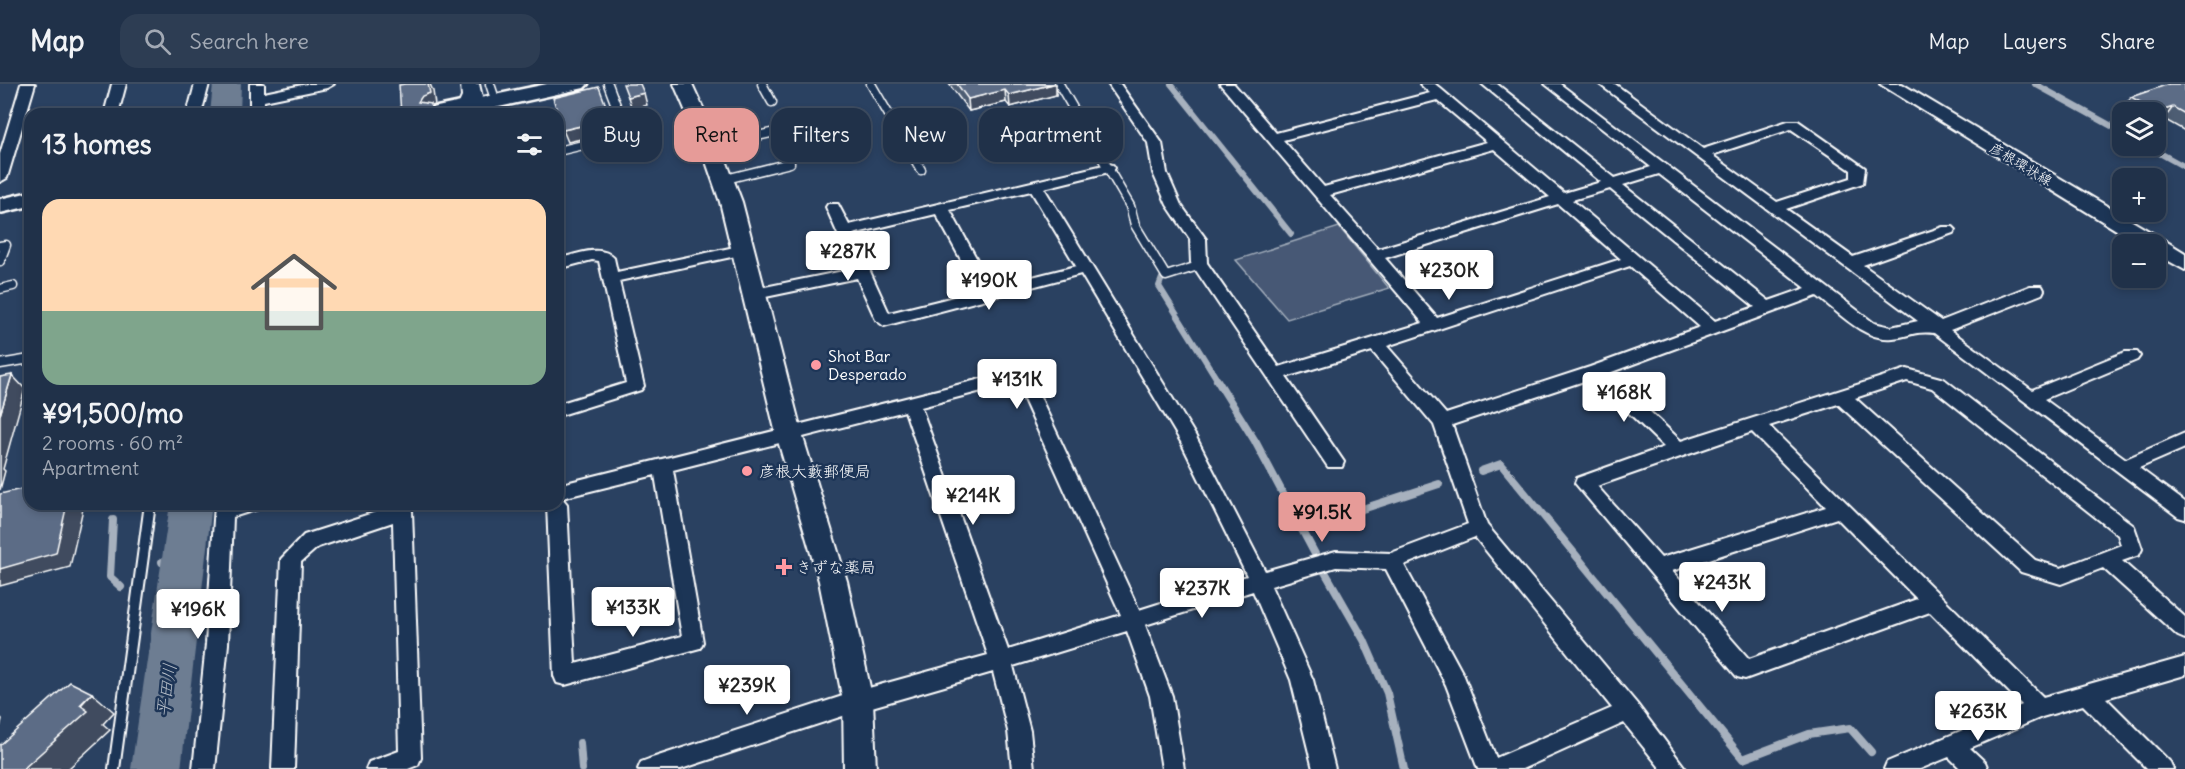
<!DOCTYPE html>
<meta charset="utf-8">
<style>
body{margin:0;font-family:Delius,"Klee One",sans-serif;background:#2d3d53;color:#f1f3f6;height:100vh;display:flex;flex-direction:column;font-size:22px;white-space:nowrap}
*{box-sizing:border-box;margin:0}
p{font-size:20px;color:#a2a9b4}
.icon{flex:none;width:33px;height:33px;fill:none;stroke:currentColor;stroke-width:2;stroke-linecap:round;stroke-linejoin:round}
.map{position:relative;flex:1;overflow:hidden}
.drawer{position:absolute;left:24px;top:24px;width:540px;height:402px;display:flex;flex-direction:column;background:#203149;border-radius:18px;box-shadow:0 3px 9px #0003,0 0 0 2px #3d4c61}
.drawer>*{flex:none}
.banner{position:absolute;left:582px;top:24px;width:570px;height:54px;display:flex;gap:12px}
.buttons{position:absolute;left:2112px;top:18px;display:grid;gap:12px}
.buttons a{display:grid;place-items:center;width:54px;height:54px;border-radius:12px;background:#203149;box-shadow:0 3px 9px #0003,0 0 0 2px #3d4c61;font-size:30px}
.price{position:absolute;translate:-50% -51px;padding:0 14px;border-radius:6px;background:#fff;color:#222;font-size:20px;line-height:39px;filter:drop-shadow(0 2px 3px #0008)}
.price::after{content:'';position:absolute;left:50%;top:36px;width:18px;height:14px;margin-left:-9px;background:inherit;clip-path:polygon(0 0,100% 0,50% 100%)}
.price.on{background:#e69b98;color:#111}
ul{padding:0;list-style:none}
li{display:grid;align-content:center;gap:12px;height:318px;padding:0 18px}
li span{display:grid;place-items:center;height:186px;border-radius:18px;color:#555}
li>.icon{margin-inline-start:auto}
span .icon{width:108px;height:108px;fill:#fffc;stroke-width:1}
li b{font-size:26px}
h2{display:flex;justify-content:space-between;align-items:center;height:72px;padding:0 18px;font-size:26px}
.chip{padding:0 21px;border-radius:18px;background:#203149;box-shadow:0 3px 9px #0003,0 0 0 2px #3d4c61;font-size:21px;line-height:54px}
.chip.on{background:#e69b98;color:#111}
header{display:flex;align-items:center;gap:36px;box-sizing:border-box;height:84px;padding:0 30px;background:#203149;border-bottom:2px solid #3d4c61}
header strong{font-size:28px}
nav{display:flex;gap:33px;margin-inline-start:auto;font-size:21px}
.search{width:420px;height:54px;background:#2d3d53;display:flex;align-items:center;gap:15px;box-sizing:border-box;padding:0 21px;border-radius:18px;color:#a2a9b4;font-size:22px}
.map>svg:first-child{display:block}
.green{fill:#465975;stroke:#a2acba;stroke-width:1.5}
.water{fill:#6d7d92;stroke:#a7b1be;stroke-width:1.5}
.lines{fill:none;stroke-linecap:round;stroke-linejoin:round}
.shore{stroke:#c5cbd3;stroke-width:1.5}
.stream-far1{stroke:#a7b1be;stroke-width:6}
.stream{stroke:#a7b1be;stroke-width:8}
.river{fill:#6d7d92;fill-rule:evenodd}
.lane-far1-casing{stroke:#fff;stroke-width:11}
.lane-casing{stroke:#fff;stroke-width:14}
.street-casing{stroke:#fff;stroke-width:4}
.secondary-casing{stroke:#fff;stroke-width:4}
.primary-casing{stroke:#fff;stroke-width:5}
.lane-far1{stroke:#1d3557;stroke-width:8}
.lane{stroke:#1d3557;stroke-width:10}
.street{fill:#1d3557;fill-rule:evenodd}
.secondary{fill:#1d3557;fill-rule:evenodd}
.primary{fill:#1d3557;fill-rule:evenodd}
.wall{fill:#4e5d73;stroke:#fff;stroke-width:1.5}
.shaded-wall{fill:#404c5e;stroke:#fff;stroke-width:1.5}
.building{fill:#5b6c86;stroke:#fff;stroke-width:1.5}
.poi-dot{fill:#ff9aa2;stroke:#1d3557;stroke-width:2}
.labels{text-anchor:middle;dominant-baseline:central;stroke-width:5;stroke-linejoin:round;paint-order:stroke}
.far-street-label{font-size:14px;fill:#fff;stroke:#1d3557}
.poi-label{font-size:16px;fill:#fff;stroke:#1d3557;text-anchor:start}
.water-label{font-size:18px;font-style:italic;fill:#b6bec8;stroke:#1d3557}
</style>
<header>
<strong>Map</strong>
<div class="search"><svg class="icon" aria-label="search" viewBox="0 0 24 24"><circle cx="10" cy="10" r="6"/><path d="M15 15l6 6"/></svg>Search here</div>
<nav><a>Map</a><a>Layers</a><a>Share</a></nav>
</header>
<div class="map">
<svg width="2185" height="685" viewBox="0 0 2185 685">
<rect width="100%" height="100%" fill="#2a4161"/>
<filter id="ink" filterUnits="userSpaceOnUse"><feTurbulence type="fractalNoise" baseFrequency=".0167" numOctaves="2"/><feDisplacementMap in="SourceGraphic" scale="12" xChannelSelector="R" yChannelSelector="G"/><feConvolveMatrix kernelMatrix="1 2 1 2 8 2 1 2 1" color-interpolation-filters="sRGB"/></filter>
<g filter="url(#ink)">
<path class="green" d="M1339,143L1389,204L1287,235L1236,176Z"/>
<path class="water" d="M184,589L176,685H139L145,640Z"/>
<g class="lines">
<path class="shore" d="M145,685L151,642L171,616L174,619L170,685
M153,685L158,645L161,642L164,645L162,685"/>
<path class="stream-far1" d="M1171,0L1291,150
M2035,0L2117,45
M2147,62L2185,83
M1162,194L1159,202L1218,297"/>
<path class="stream" d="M1217,296L1255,357L1315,470
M1481,387L1501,380L1743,675L1809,650L1850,644L1871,668
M113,436L110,493L121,503
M1301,445L1439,400
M162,478L185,472
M1325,488L1364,556L1387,609L1404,685
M580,659L582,685"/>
<path class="river" d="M213,0H241L240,30H210Z
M170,420H212L181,685H131Z"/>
<defs>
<path id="lane-far1" d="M490,0L496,18
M762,0L772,18
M871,0L921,86
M1059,0L1130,122L1135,141L1166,192L1201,181
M621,35L635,32
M995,43L1011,67
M711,63L775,48
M558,67L621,52L626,48L608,0
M722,96L790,79
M0,162L6,161L0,177
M0,205L13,202
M0,280L30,275"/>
<path id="lane" d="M114,685L150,420"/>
<path id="street" d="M21,0H35L7,94L0,98V70Z
M112,0H126L118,30H104Z
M195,0H209L201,30H187Z
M250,0H264V9L307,0H334L327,4L264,17V30H250Z
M1108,0H1120L1162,59L1167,89L1181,121L1206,155L1207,179L1279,283L1423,239L1220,0H1234L1276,49L1430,9L1420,0H1435L1564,109L1601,98L1482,0H1497L1615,94L1651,83L1545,0H1560L1874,239L1891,243L1918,237L1599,0H1615L1703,65L1788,37H1798L1865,84L1863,99L1786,125L1853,173L1943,143H1953L1956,146L1953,149L1863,181L1941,237L2030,202H2042L2044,206L2042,210L1950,246L2032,306L2125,268H2137L2140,272L2137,276L2044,315L2126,375L2185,349V364L2139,384L2185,418V435L2178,433L1934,249C1914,247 1911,252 1893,254C1865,258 1837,227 1817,212L1609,289L1681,357L1907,285L1944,295L2134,442L2142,465L2139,471L2122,477L2185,533V555L2178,552L2103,484L2061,500L2021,488L1838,320L1769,342L2043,613L2185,573V591L2106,614L2170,678L2173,685H2147L2083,621L2042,633L1970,664L1985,678L1988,685H1961L1949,673L1920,685H1884L1887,678L2022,621L1930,528L1745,595L1737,593L1575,399L1577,394L1664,363L1593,294L1452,341L1487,441L1637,620L1686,685H1661L1624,639L1522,685H1478L1446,601L1386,485L1336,483L1271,502L1313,596L1335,685H1313L1291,596L1253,507L1145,541L1172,612L1184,685H1162L1150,612L1127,547L1013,582L1030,647L1034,685H1012L1008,647L993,588L858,627L681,685H638L641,678L649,675L858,607L988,571L905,327L673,386L703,558L700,564L565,601L557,599L554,592L547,420H558V401L1021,285L1030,291L1139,526L1247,492L1181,358L1081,190L884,242L876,236L857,194L756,215L750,214L748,210L750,206L853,185L826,123L828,120H838L849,141L1108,80L1113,81L1115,84L1113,87L1044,104L1195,351L1265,487L1336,467L1391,469L1468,440L1434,341L1372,267L1286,293L1344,378L1342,383H1328L1191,179L1190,155L1167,121L1153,89L1148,59ZM1437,16L1487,58L1324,103L1283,56ZM1791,45L1851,86V94L1777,118L1712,71ZM1494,65L1550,113L1378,165L1330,111ZM1659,90L1806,204L1769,217L1623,101ZM1610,105L1755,223L1715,237L1572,116ZM1031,107L1076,182L992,203L950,126ZM1558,120L1621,175L1437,234L1385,174ZM936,130L978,207L889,229L853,150ZM1630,182L1700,243L1590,283L1446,330L1387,262ZM1907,297L1932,304L2118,451L2121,461L2061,484L2035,476L1855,314ZM1016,298L1121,531L1008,566L921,323ZM1752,348L1826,423L1661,474L1597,402ZM655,391L682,552L575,580L567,420L562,414ZM1837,434L1917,515L1749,575L1672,487ZM1475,453L1612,624L1496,674L1464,592L1404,481Z
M744,161L750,163L752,166L750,169L619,197L644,302L641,306L558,332V320L626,299L599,177L592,176L558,185V175C574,171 601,159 614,174L617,188Z
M215,420H261L258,425L233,433L228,560L215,685H193L206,560Z
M401,420L409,422L412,427L421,674L418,681L408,685H366L369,678L399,667L393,438L318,463L301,478L294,685H272L281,475L304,451Z"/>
<path id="secondary" d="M461,0H479L482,13L474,28L467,30L457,24L462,13Z
M674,0H692L721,63L742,118L802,350L847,497L873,617L876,685H844L843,617L819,497L776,350L720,118L701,63Z
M1880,0H1902L2164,156L2185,169V186L2156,170V160H2139Z"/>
<path id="primary" d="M547,0H588L584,4L467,30H426L429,25L437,23Z
M30,108V122L0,129V115Z"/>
</defs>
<use href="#lane-far1" class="lane-far1-casing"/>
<use href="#lane" class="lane-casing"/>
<use href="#street" class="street-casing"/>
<use href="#secondary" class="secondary-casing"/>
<use href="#primary" class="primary-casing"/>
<use href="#lane-far1" class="lane-far1"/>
<use href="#lane" class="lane"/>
<use href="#street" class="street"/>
<use href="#secondary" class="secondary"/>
<use href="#primary" class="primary"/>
</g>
<path class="wall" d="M949,0H1056V11L1010,23L1006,18L969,27Z
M2185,0V47L2164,35L2156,38V28H2129L2122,25L2131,13Z"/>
<path class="shaded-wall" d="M428,0H430L433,7L435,21L432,22L435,30H432L418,18Z
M1053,0H1056V11L1010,23L1009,11Z
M1005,6L1006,18L969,27L968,15Z
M644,9L647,21L632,25L628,13Z
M2173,23L2164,35L2156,38V32L2158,28Z
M611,35L615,47L568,58L563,46Z
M12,291L25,305L3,385L5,387L0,406V331Z
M67,420H84L70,483L0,502V485Z
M92,609L114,628L103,640L110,646L68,685H23Z
M0,633L2,635L0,644Z"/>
<path class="building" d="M405,0H428L430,9L422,12L418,18L431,20L432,30H401L399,1Z
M623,0H640L644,9L628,13Z
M957,0H1053L1009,11L1005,6L968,15Z
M2169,0H2185V30L2173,23L2158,28L2131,13Z
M599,3L611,35L563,46L553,14Z
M12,291L0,331V293Z
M30,403V420H67L56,469L0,485V410Z
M70,598L92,609L80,621L88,627L23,685H0V661Z"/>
</g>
<g class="poi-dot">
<circle cx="816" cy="281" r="6"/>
<circle cx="747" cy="387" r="6"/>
<path d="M781 474h6v6h6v6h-6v6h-6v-6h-6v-6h6z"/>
</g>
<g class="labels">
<g class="far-street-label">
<text transform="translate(2021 80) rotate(31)">彦根環状線</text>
</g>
<g class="poi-label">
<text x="828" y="272">Shot Bar<tspan x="828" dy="18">Desperado</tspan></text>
<text x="759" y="387">彦根大藪郵便局</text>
<text x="796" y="483">きずな薬局</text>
</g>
<g class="water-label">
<text transform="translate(166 606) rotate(-82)">平田川</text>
</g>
</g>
</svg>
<div class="buttons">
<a><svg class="icon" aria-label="layers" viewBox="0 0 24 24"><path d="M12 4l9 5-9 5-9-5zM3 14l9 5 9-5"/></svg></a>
<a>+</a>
<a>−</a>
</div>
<b class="price" style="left:848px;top:198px">¥287K</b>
<b class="price" style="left:1449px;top:217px">¥230K</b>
<b class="price" style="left:989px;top:227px">¥190K</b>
<b class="price" style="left:1017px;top:326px">¥131K</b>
<b class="price" style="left:1624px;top:339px">¥168K</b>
<b class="price" style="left:973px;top:442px">¥214K</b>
<b class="price on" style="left:1322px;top:459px">¥91.5K</b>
<b class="price" style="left:1722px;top:529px">¥243K</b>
<b class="price" style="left:1202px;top:535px">¥237K</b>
<b class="price" style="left:633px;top:554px">¥133K</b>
<b class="price" style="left:198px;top:556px">¥196K</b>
<b class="price" style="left:747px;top:632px">¥239K</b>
<b class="price" style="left:1978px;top:658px">¥263K</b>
<div class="banner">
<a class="chip">Buy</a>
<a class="chip on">Rent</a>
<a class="chip">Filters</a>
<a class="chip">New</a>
<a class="chip">Apartment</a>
</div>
<section class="drawer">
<h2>13 homes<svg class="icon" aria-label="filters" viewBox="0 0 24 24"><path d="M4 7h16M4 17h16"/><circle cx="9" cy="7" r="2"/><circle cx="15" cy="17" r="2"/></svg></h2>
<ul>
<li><span style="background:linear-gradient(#ffd9b3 60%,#7fa58c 0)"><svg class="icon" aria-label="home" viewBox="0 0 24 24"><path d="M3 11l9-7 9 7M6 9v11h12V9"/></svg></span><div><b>¥91,500/mo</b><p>2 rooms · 60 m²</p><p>Apartment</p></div></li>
</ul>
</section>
</div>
